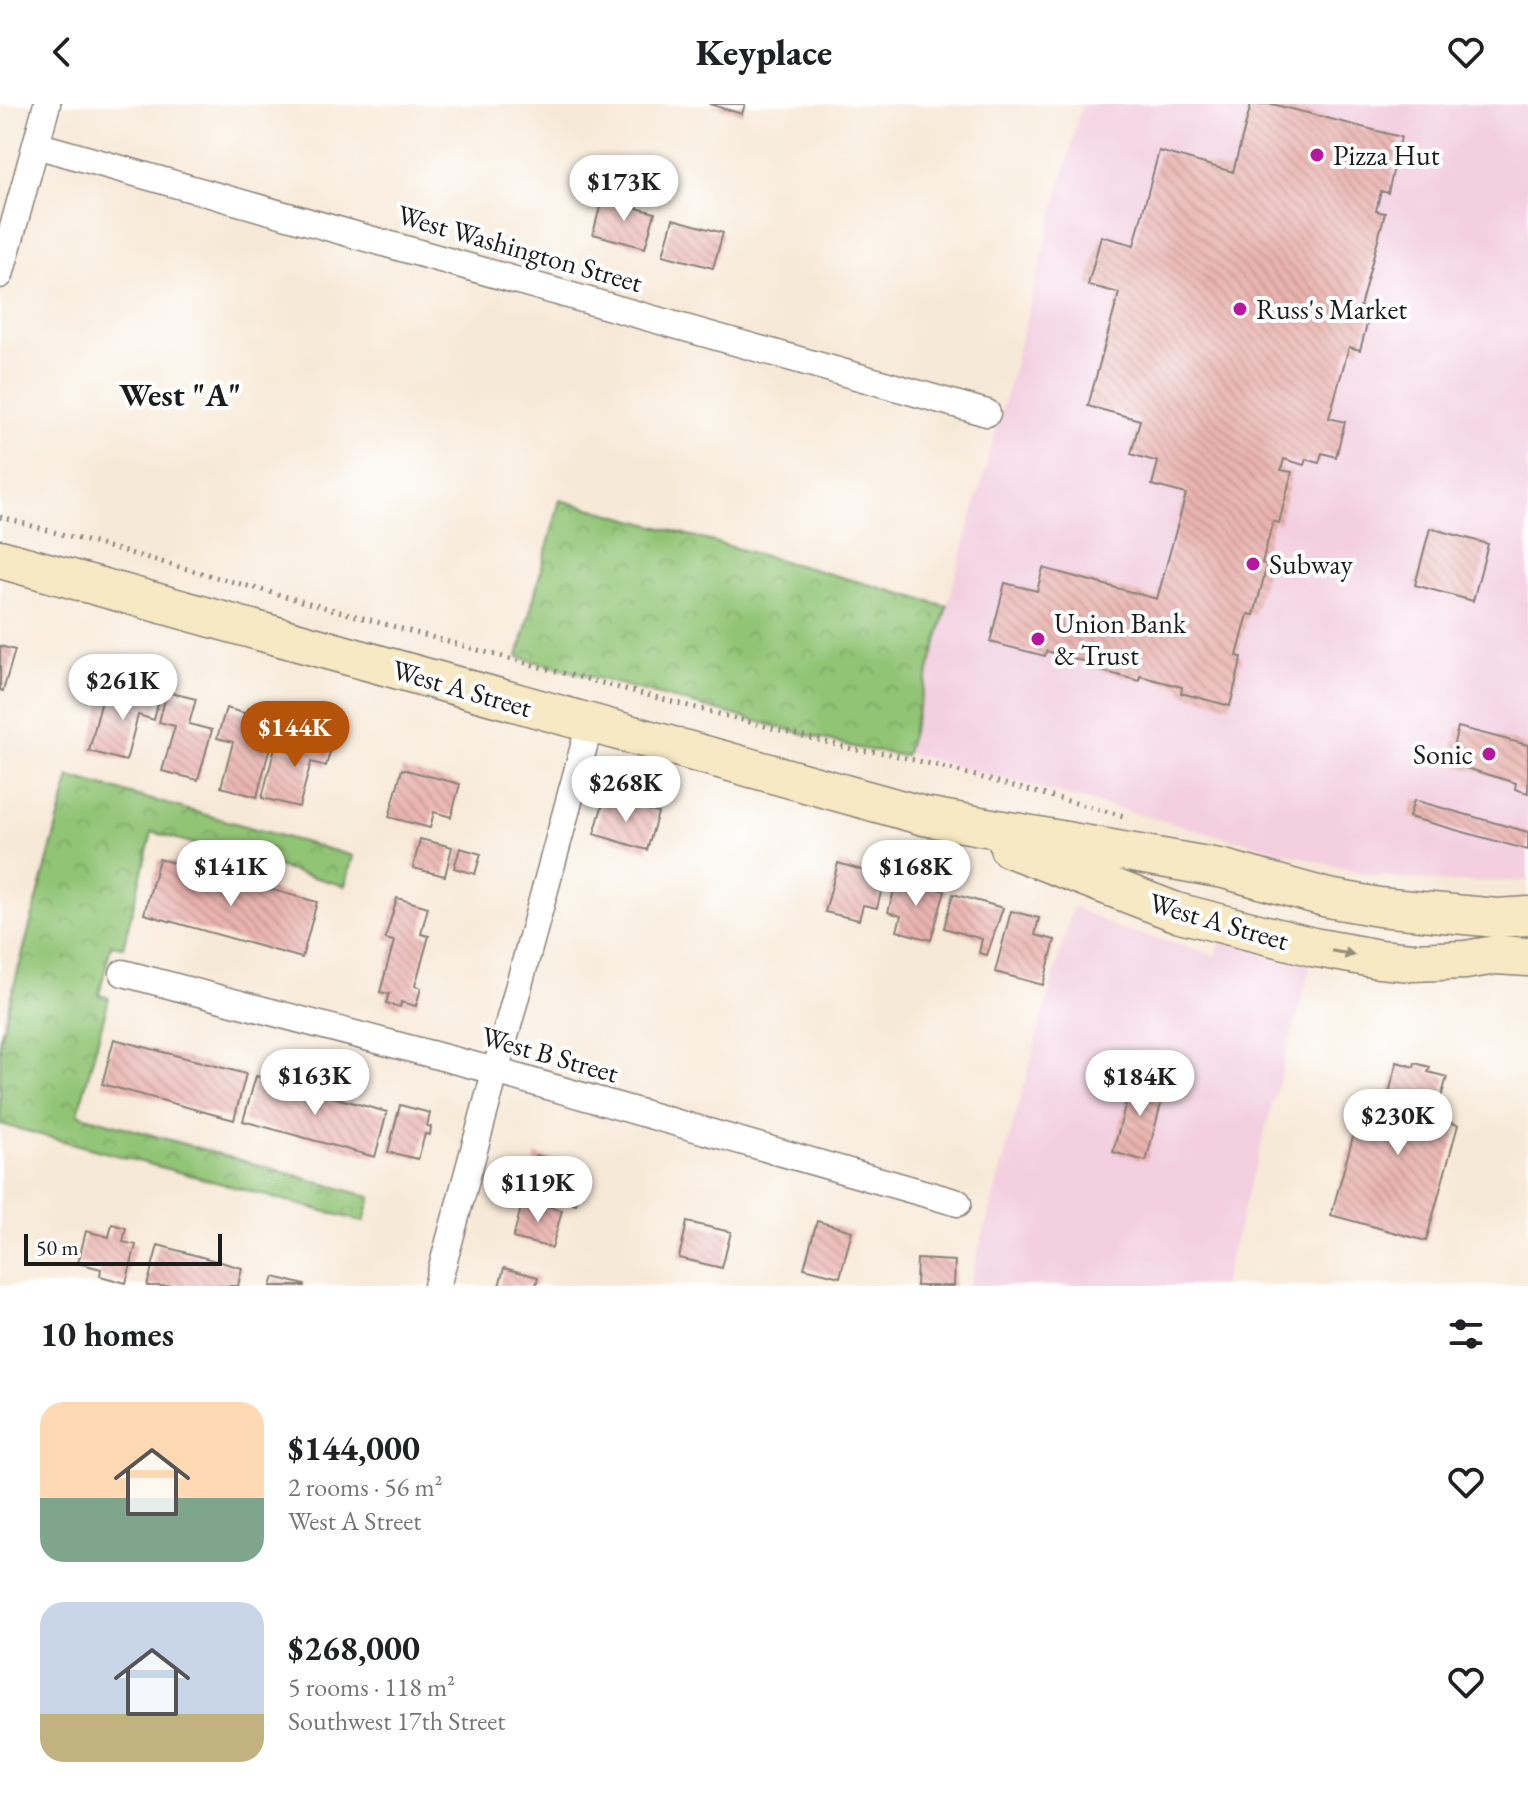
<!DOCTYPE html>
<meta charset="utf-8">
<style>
body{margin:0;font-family:"EB Garamond",serif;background:#f2f2f2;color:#202124;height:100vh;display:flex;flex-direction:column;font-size:30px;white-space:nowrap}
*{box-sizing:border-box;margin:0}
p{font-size:26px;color:#757577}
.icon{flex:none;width:44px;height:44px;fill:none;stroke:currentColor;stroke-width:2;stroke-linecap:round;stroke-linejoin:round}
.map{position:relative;height:1182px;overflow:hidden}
.side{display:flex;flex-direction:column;background:#fff;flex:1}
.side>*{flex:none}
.scale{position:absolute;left:24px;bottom:20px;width:198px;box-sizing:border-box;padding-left:8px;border:4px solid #1c1c1c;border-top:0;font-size:22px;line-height:28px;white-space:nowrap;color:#1c1c1c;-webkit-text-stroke:6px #fff;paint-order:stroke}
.price{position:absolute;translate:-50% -68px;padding:0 18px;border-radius:28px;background:#fff;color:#222;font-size:26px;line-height:52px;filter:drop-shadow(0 2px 4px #0008)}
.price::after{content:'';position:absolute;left:50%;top:48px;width:24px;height:18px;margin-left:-12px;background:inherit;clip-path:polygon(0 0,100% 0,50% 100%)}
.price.on{background:#b45309;color:#fff}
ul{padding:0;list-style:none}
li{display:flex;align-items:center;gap:24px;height:200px;padding:0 40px}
li span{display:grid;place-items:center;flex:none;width:224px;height:160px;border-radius:24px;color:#555}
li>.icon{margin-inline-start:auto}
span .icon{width:96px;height:96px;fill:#fffc;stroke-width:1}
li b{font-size:34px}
h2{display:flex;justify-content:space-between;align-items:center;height:96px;padding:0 40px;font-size:34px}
header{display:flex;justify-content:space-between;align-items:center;height:104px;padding:0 40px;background:#fff;font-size:36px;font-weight:800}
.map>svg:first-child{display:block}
.built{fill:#f3cfe0}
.park{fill:url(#park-crowns);stroke:#567048;stroke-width:2}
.building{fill:url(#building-back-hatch)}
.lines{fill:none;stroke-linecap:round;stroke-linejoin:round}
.street-casing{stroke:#8a827a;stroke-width:29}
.secondary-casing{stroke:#8a827a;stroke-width:41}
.path{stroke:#8a827a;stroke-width:5;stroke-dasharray:2 6;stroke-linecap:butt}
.street{stroke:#fff;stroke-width:26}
.secondary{stroke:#f7e9c3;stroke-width:38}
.oneway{fill:#948d78}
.poi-dot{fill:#b5179e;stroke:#fff;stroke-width:3}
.labels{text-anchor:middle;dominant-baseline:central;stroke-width:8;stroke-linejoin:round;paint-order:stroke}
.poi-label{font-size:28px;fill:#1c1c1c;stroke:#fff;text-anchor:start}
.street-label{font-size:28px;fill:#1c1c1c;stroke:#fff}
.quarter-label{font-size:32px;font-weight:bold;fill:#1c1c1c;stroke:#fff}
</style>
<header><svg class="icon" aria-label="back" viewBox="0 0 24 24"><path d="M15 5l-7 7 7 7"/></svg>Keyplace<svg class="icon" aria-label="heart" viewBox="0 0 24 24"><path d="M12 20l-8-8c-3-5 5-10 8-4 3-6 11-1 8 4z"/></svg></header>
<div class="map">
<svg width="1528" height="1182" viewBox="0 0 1528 1182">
<defs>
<pattern id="park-crowns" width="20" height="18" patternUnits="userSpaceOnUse" patternTransform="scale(2)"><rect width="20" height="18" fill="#91c475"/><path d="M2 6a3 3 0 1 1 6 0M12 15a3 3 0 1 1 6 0" fill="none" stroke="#7ca865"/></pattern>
<pattern id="building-back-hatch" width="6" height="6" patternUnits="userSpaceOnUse" patternTransform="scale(2)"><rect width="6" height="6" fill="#e9b3af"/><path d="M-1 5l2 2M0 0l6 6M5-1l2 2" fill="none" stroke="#c79996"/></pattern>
</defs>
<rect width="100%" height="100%" fill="#fff"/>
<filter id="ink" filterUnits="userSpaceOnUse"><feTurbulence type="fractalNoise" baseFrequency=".0125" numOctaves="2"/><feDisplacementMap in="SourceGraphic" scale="16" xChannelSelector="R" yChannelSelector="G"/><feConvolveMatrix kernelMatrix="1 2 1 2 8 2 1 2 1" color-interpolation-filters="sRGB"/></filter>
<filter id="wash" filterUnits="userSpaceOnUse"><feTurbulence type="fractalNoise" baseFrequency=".006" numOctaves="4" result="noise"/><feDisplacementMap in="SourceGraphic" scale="32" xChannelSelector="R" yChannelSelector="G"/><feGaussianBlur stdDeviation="1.8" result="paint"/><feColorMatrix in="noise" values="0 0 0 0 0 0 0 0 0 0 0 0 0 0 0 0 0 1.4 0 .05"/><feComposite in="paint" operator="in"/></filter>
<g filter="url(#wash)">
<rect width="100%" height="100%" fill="#f7e9d7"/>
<path class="built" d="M1082,0H1528V777L1454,778L1374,772L906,649L1009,280Z
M1073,802L1114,823L1216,851L1223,830L1313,854L1222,1182H969Z"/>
<path class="park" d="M560,396L947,502L905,652L857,644L518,553Z
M70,673L353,752L345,782L152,728L123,843L111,841L99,891L109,894L78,1010L371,1093L364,1118L0,1020V934Z"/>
<g id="blocks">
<path class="building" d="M709,0H745L742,10Z
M1251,0H1272L1401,33L1388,89L1381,87L1376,107L1385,109L1360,203L1371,206L1360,246L1349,243L1329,314L1345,318L1336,353L1322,349L1319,359L1306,355L1304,361L1284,355L1281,366L1292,368L1279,419L1273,417L1262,459L1267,461L1254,511L1248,510L1237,552L1242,553L1230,602L1181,589L1182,583L1140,572L1139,577L1088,563L1089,559L1046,547L1045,552L990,538L1005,479L1037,487L1043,464L1157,495L1186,390L1152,381L1158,358L1131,350L1140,316L1088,302L1119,189L1088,181L1101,132L1134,141L1159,47L1233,68Z
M602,95L655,109L645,144L593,130Z
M673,115L723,129L713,164L663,151Z
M1430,424L1488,440L1473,497L1415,481Z
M0,542L15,546L3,587L0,586Z
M132,579L161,587L154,616L138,611L126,657L89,647L102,596L126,602Z
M167,588L196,595L189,620L212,626L198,676L162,667L175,622L159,618Z
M226,604L254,612L248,637L270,643L257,693L221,683L233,638L217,634Z
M1458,623L1528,641V689L1515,685L1516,679L1449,659Z
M305,626L334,634L326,662L311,658L299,703L262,694L275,643L299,649Z
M402,665L460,680L451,713L434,708L430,724L389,713Z
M605,693L658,709L647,746L594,730Z
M1414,696L1528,728V746L1409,713Z
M420,735L452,743L445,772L413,764Z
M460,744L481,750L475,770L454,764Z
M159,755L317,798L302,854L144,810Z
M838,759L885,773L877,804L863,801L859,816L825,808Z
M897,776L945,787L931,836L897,827L901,812L888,808Z
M953,790L1003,804L987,851L979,849L982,835L944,824Z
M397,794L428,803L421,830L429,832L415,882L421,884L416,902L401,898L400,903L386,899L389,890L380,888L394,837L385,835Z
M1011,807L1039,814L1035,831L1055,836L1043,881L995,868Z
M114,935L246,970L234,1016L102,980Z
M1397,958L1414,963L1415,959L1430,963L1428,968L1447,973L1435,1014L1458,1021L1426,1137L1331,1111L1364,994L1386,1001Z
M256,972L387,1008L375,1053L243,1017Z
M1133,972L1166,981L1146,1057L1113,1048Z
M400,1001L430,1009L427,1022L431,1023L430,1031L425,1030L418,1055L388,1048Z
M536,1051L585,1064L576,1100L526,1086Z
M523,1096L562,1106L552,1144L513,1134Z
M817,1117L852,1127L840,1173L804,1164Z
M687,1118L731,1128L722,1164L679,1154Z
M112,1120L126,1124L123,1138L136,1141L126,1179L100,1172L101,1165L78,1159L86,1127L109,1133Z
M158,1141L242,1164L238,1182H147Z
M917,1155L955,1157L954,1182H916Z
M504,1164L538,1173L536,1182H499Z
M274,1173L305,1181V1182H271Z"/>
</g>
</g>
<g filter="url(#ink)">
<use href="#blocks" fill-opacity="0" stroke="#8a827a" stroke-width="2"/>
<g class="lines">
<defs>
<path id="street" d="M36,41L987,309
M0,171L47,0
M123,869L495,967L958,1099
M437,1182L590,620"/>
<path id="secondary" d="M0,455L924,712L1224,765L1328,794L1379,803L1497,814L1528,812
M1009,744L1176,808L1313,843L1379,855L1412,858L1465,856L1496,851L1528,853"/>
</defs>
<use href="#street" class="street-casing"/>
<use href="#secondary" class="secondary-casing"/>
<path class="path" d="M0,413L514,556L856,646L886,649L939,662L1127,713"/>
<use href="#street" class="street"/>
<use href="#secondary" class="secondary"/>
</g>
<defs><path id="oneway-solid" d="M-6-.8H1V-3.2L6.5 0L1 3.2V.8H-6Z" transform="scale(2)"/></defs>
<use class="oneway" href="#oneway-solid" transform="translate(1343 849) rotate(11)"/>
</g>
<g class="poi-dot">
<circle cx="1317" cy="51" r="8"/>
<circle cx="1240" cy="205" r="8"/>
<circle cx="1253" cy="460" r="8"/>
<circle cx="1038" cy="535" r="8"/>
<circle cx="1489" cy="650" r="8"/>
</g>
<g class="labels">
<g class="poi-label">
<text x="1333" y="51">Pizza Hut</text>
<text x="1256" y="205">Russ's Market</text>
<text x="1269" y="460">Subway</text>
<text x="1054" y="519">Union Bank<tspan x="1054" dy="32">&amp; Trust</tspan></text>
<text x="1473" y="650" text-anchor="end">Sonic</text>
</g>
<g class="street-label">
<text transform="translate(520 144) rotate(16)">West Washington Street</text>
<text transform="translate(462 584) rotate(16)">West A Street</text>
<text transform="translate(1219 817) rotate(16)">West A Street</text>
<text transform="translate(550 950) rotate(16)">West B Street</text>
</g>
<g class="quarter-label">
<text x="180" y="291">West "A"</text>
</g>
</g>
</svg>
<div class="scale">50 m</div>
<b class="price" style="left:624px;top:119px">$173K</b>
<b class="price" style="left:123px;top:618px">$261K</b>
<b class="price on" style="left:295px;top:665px">$144K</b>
<b class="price" style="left:626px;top:720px">$268K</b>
<b class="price" style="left:231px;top:804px">$141K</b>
<b class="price" style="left:916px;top:804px">$168K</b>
<b class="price" style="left:315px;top:1013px">$163K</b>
<b class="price" style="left:1140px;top:1014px">$184K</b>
<b class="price" style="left:1398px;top:1053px">$230K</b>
<b class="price" style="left:538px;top:1120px">$119K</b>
</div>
<section class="side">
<h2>10 homes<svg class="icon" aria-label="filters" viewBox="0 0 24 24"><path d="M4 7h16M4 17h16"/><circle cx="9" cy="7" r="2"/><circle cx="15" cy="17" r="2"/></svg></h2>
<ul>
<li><span style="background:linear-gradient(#ffd9b3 60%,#7fa58c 0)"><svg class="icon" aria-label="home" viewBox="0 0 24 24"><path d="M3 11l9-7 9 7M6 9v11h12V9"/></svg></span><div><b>$144,000</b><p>2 rooms · 56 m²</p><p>West A Street</p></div><svg class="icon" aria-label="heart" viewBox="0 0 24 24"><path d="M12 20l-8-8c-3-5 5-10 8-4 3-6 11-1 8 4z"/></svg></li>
<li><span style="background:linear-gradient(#c9d6e8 70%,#c2b280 0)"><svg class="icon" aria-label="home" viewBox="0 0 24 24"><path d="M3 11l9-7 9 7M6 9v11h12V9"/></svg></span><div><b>$268,000</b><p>5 rooms · 118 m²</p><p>Southwest 17th Street</p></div><svg class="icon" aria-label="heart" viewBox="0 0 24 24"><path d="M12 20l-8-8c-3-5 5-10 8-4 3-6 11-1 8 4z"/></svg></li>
</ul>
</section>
